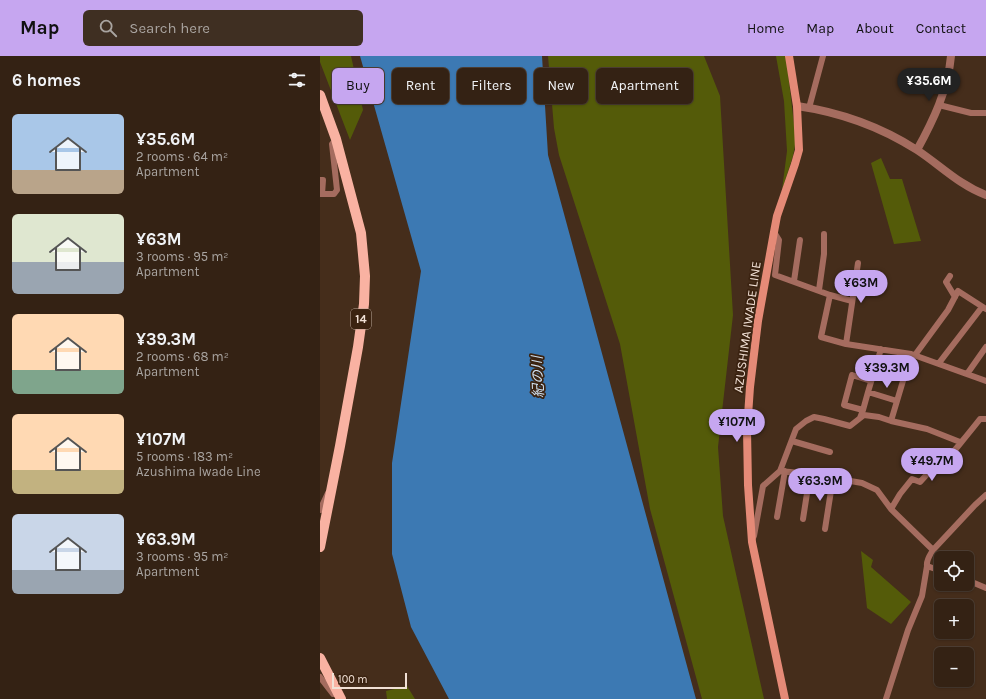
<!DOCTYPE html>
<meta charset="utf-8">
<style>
body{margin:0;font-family:Karla,"Noto Sans JP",sans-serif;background:#3f2f22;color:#f1f3f6;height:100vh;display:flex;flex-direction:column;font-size:15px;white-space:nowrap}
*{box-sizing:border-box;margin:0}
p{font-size:13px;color:#a9a4a0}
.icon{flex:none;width:22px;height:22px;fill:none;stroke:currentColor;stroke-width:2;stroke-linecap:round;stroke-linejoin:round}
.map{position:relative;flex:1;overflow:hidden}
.side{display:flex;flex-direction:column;background:#342214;width:320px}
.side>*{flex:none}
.guide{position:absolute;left:12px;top:12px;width:380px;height:36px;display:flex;gap:8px}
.fabs{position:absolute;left:614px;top:495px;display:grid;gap:8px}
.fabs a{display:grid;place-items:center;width:40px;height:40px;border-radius:6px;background:#342214;box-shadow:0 1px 3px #0004,0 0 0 1px #4e3f34;font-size:20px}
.scale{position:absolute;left:12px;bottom:10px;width:75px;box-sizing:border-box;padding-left:4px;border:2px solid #f1e0d5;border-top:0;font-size:11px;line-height:14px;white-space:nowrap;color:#f1e0d5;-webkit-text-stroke:3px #3b2311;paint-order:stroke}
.price{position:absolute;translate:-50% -34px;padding:0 9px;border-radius:14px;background:#c6a6f0;color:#111;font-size:13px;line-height:26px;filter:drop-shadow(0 1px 2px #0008)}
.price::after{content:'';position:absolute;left:50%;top:24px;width:12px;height:9px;margin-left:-6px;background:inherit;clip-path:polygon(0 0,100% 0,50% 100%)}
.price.selected{background:#222;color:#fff}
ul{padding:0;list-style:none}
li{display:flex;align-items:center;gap:12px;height:100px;padding:0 12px}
li span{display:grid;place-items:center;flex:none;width:112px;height:80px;border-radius:6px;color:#555}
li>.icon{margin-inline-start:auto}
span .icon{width:48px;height:48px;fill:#fffc;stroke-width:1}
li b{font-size:17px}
h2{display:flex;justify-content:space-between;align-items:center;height:48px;padding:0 12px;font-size:17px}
.tag{padding:0 14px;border-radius:6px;background:#342214;box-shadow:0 1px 3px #0004,0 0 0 1px #4e3f34;font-size:14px;line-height:36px}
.tag.selected{background:#c6a6f0;color:#111}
header{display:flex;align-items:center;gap:24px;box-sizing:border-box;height:56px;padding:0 20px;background:#c6a6f0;color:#111}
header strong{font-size:19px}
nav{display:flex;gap:22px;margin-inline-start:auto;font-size:14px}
.search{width:280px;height:36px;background:#3f2f22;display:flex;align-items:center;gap:10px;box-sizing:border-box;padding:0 14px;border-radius:6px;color:#a9a4a0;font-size:15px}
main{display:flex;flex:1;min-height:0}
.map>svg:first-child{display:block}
.green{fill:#545b09}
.water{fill:#3c79b3}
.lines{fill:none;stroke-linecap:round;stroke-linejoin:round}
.minor{stroke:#a56c5f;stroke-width:6}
.tertiary{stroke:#a56c5f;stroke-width:8}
.secondary{stroke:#e58a77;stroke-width:8}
.primary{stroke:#f9b2a2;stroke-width:10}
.labels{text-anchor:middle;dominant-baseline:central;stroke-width:3.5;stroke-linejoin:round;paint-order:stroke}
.shield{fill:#3b2311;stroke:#baa79a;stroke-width:1}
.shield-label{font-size:12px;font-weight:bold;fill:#f1e0d5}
.street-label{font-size:13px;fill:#f1e0d5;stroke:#3b2311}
.water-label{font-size:14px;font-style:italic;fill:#d1e1f1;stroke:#3b2311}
</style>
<header>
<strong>Map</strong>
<div class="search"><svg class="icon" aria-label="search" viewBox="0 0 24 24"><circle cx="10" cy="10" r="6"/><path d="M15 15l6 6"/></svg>Search here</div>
<nav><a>Home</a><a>Map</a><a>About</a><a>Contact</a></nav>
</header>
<main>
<section class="side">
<h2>6 homes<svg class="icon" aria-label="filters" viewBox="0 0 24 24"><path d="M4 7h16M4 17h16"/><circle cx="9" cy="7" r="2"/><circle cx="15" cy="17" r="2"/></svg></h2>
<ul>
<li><span style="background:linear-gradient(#a9c7e8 70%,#b9a48a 0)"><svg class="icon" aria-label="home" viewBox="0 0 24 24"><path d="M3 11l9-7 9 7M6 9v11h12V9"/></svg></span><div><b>¥35.6M</b><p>2 rooms · 64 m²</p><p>Apartment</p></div></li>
<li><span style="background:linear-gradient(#dfe7d0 60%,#9aa5b1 0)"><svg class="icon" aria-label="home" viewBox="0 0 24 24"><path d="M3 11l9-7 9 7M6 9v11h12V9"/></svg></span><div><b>¥63M</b><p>3 rooms · 95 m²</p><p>Apartment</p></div></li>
<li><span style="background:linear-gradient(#ffd9b3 70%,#7fa58c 0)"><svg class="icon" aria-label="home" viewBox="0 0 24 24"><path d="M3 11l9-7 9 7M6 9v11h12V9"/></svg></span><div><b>¥39.3M</b><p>2 rooms · 68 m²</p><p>Apartment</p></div></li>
<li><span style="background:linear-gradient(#ffd9b3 70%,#c2b280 0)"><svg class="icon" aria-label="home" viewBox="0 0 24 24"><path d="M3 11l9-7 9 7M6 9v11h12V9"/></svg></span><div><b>¥107M</b><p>5 rooms · 183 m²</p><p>Azushima Iwade Line</p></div></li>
<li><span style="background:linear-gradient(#c9d6e8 70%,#9aa5b1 0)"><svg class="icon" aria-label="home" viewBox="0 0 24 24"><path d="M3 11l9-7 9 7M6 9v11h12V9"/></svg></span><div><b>¥63.9M</b><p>3 rooms · 95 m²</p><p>Apartment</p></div></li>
</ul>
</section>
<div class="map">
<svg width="666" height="643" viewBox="0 0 666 643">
<rect width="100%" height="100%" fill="#452d1b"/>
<path class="green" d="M0,0H31L43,54L30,84L0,6Z
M228,0H384L400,40L413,259L398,391L403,460L444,643H382L330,453L300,288L239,99L234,72Z
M456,0H466L475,77V89L473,100L462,134L467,95L464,45Z
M561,102L570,123H582L601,185L574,188L551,107Z
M541,495L553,504L551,511L591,546L571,568L547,552Z
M87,630L95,643H67L66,635Z"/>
<path class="water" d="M40,0H222L228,99L376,643H129L91,571L72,498V407L101,215Z"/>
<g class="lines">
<path class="minor" d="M619,49L651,57H666
M489,52L503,0
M0,124H3L2,138
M0,138H14L17,134L12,88L16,83
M454,176L459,184L455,219L510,239L501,281L526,288L591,298L666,325
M630,220L626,226L635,241
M474,225L480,184
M499,234L504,198V178
M510,239L532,245
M526,288L538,207
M561,293L548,336L577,345L591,298
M595,299L628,254L638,235L666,253
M619,307L662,251
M647,318L666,291
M543,354L548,336
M540,362L543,354L524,349L532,319L551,325
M571,365L577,345
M472,385L510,396
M460,415L490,418L542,427L557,434L571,453L613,494
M571,453L580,438L592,423L600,426L610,415H618C632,397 646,381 660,363H666
M0,454L8,437
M457,461L465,415
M483,463L490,418
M505,473L513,422
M434,480L443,430L460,415L476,373L486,365L494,361L504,363L530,370L544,359L559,361L571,365L607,373L640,386
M607,510L621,515
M647,524L666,532
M0,621L13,638H18
M566,643L588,574L602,540L607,510C606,504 610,499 613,494L655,449L666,439"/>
<path class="tertiary" d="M477,50C519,56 561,71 597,94C620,109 639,129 666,139
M597,94C613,65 628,34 631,0"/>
<path class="secondary" d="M465,643L432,486L428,429L427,374L430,331L438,265L454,176L457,160L475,108L479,94L477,50L469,0"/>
<path class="primary" d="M0,39L16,83L41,177L45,220L44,248L38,291L20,390L0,491
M0,602L21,643"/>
</g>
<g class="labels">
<rect class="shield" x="31" y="253" width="20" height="20" rx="3"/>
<g class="shield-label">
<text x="41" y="263">14</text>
</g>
<g class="street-label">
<text transform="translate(427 271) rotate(-82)">AZUSHIMA IWADE LINE</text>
</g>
<g class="water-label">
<text transform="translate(218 321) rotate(-92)">紀の川</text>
</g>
</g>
</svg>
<div class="fabs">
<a><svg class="icon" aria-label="locate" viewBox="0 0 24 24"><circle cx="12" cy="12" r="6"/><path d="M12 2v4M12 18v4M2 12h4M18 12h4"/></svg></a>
<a>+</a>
<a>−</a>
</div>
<div class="scale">100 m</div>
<b class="price selected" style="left:609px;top:46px">¥35.6M</b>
<b class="price" style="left:541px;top:248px">¥63M</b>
<b class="price" style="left:567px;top:333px">¥39.3M</b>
<b class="price" style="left:417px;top:387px">¥107M</b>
<b class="price" style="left:612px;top:426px">¥49.7M</b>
<b class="price" style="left:500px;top:446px">¥63.9M</b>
<div class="guide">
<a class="tag selected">Buy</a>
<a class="tag">Rent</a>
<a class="tag">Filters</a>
<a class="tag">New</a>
<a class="tag">Apartment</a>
</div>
</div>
</main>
